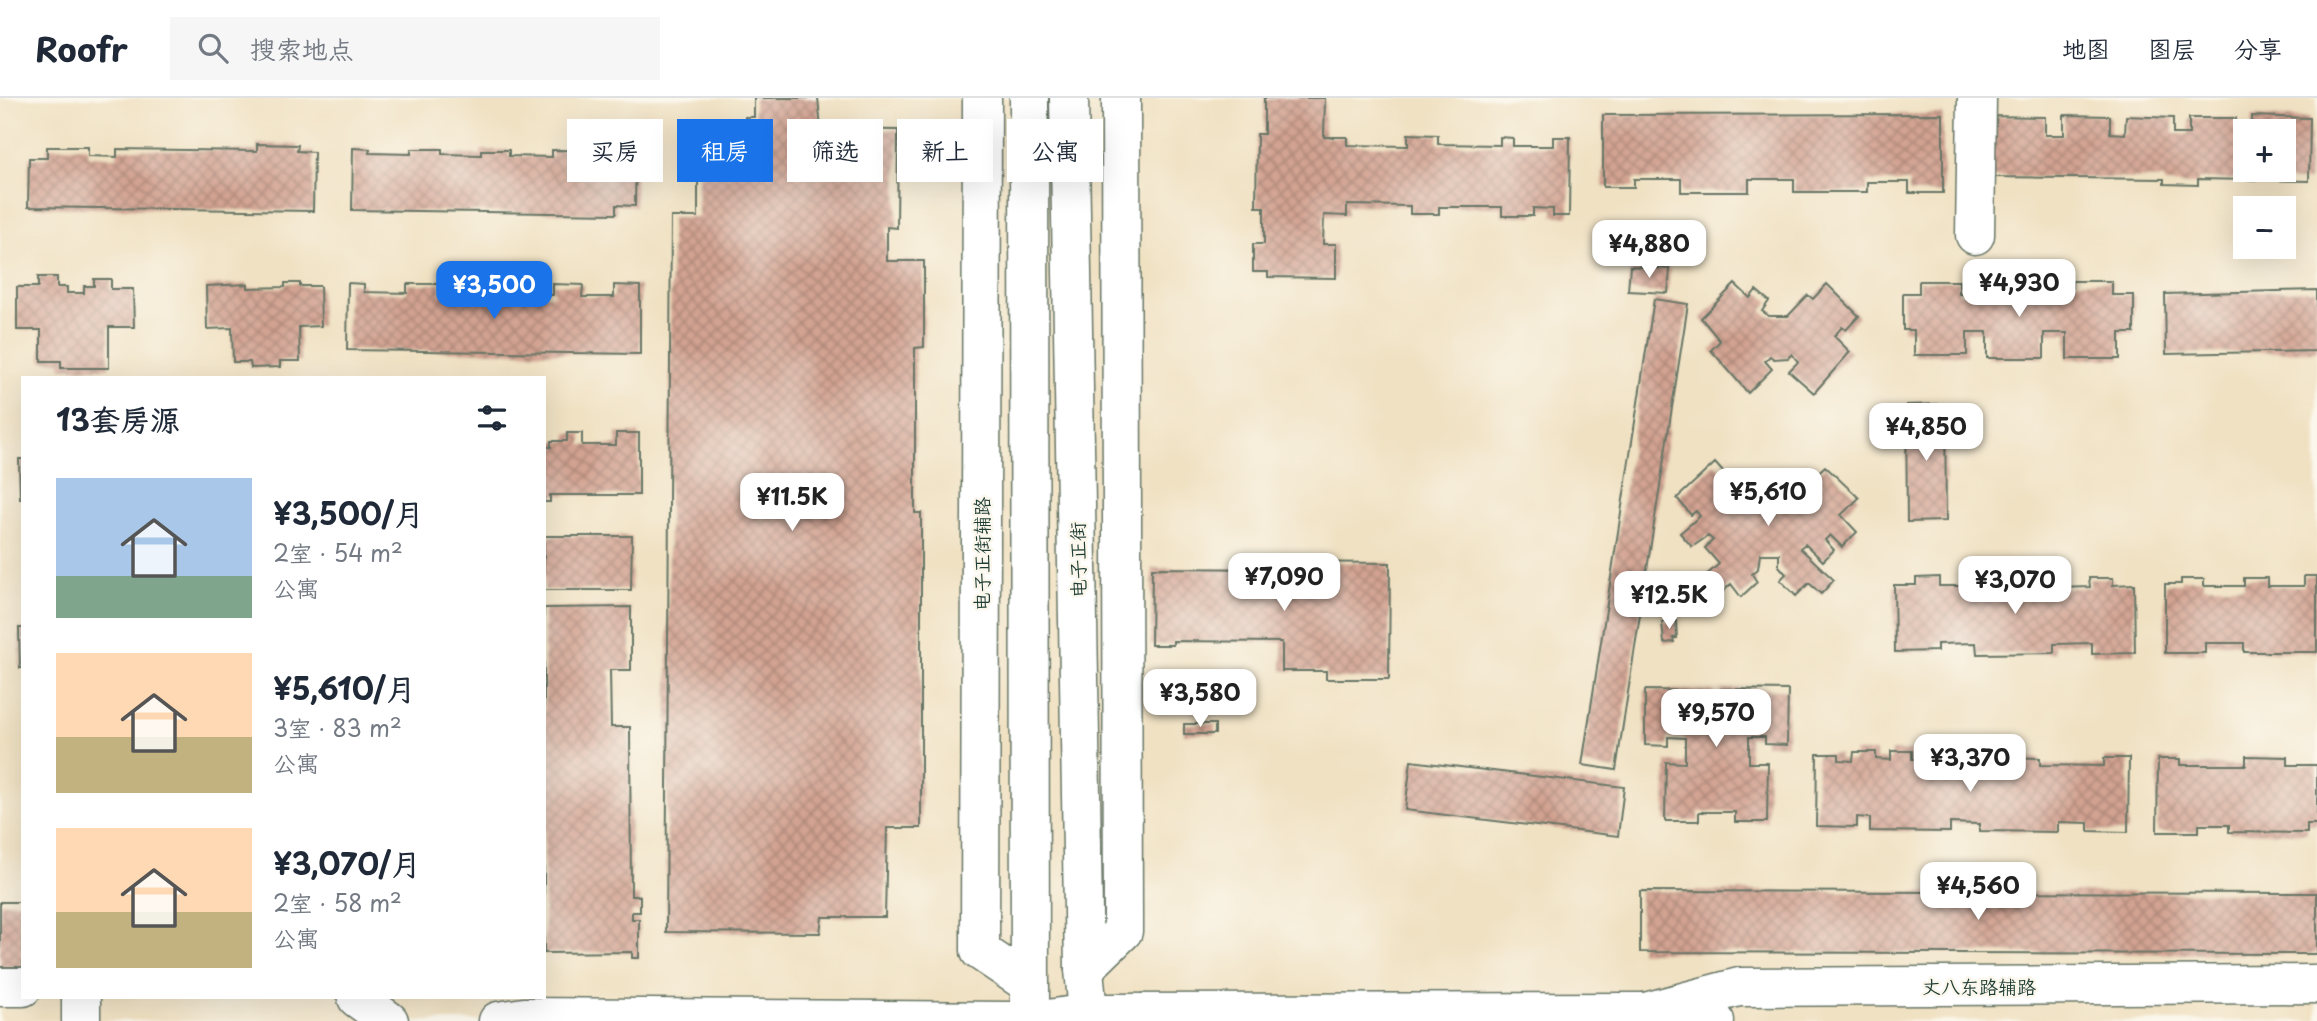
<!DOCTYPE html>
<html lang="zh">
<meta charset="utf-8">
<style>
body{margin:0;font-family:"Playpen Sans","LXGW WenKai TC",sans-serif;background:#f6f6f7;color:#1f2937;height:100vh;display:flex;flex-direction:column;font-size:26px;white-space:nowrap}
*{box-sizing:border-box;margin:0}
p{font-size:23px;color:#747a83}
.icon{flex:none;width:38px;height:38px;fill:none;stroke:currentColor;stroke-width:2;stroke-linecap:round;stroke-linejoin:round}
.map{position:relative;flex:1;overflow:hidden}
.panel{position:absolute;left:21px;top:278px;width:525px;height:623px;display:flex;flex-direction:column;background:#fff;border-radius:0px;box-shadow:0 7px 28px #0002}
.panel>*{flex:none}
.hud{position:absolute;left:567px;top:21px;width:665px;height:63px;display:flex;gap:14px}
.fabs{position:absolute;left:2233px;top:21px;display:grid;gap:14px}
.fabs a{display:grid;place-items:center;width:63px;height:63px;border-radius:0px;background:#fff;box-shadow:0 7px 28px #0002;font-size:35px}
.price{position:absolute;translate:-50% -60px;padding:0 16px;border-radius:14px;background:#fff;color:#222;font-size:23px;line-height:46px;filter:drop-shadow(0 2px 4px #0008)}
.price::after{content:'';position:absolute;left:50%;top:42px;width:21px;height:16px;margin-left:-10px;background:inherit;clip-path:polygon(0 0,100% 0,50% 100%)}
.price.current{background:#1a73e8;color:#fff}
ul{padding:0;list-style:none}
li{display:flex;align-items:center;gap:21px;height:175px;padding:0 35px}
li span{display:grid;place-items:center;flex:none;width:196px;height:140px;border-radius:0px;color:#555}
li>.icon{margin-inline-start:auto}
span .icon{width:84px;height:84px;fill:#fffc;stroke-width:1}
li b{font-size:30px}
h2{display:flex;justify-content:space-between;align-items:center;height:84px;padding:0 35px;font-size:30px}
.tag{padding:0 24px;border-radius:0px;background:#fff;box-shadow:0 7px 28px #0002;font-size:24px;line-height:63px}
.tag.current{background:#1a73e8;color:#fff}
header{display:flex;align-items:center;gap:42px;box-sizing:border-box;height:98px;padding:0 35px;background:#fff;border-bottom:2px solid #e0e1e3}
header strong{font-size:33px}
nav{display:flex;gap:38px;margin-inline-start:auto;font-size:24px}
.search{width:490px;height:63px;background:#f6f6f7;display:flex;align-items:center;gap:18px;box-sizing:border-box;padding:0 24px;border-radius:0px;color:#747a83;font-size:26px}
.map>svg:first-child{display:block}
.building{fill:url(#building-cross-hatch)}
.lines{fill:none;stroke-linecap:round;stroke-linejoin:round}
.minor-casing{stroke:#687666;stroke-width:41}
.secondary-casing{stroke:#687666;stroke-width:41}
.primary-casing{stroke:#687666;stroke-width:41}
.minor{stroke:#fff;stroke-width:38}
.secondary{stroke:#fff;stroke-width:38}
.primary{stroke:#fff;stroke-width:38}
.labels{text-anchor:middle;dominant-baseline:central;stroke-width:5;stroke-linejoin:round;paint-order:stroke}
.street-label{font-size:19px;fill:#1f3d34;stroke:#fbf7ec}
</style>
<header>
<strong>Roofr</strong>
<div class="search"><svg class="icon" aria-label="search" viewBox="0 0 24 24"><circle cx="10" cy="10" r="6"/><path d="M15 15l6 6"/></svg>搜索地点</div>
<nav><a>地图</a><a>图层</a><a>分享</a></nav>
</header>
<div class="map">
<svg width="2317" height="923" viewBox="0 0 2317 923">
<defs>
<pattern id="building-cross-hatch" width="8" height="8" patternUnits="userSpaceOnUse" patternTransform="scale(1.75)"><rect width="8" height="8" fill="#d3a392"/><path d="M0 0l8 8M0 8l8-8" fill="none" stroke="#ab8678"/></pattern>
</defs>
<rect width="100%" height="100%" fill="#fbf7ec"/>
<filter id="ink" filterUnits="userSpaceOnUse"><feTurbulence type="fractalNoise" baseFrequency=".0143" numOctaves="2"/><feDisplacementMap in="SourceGraphic" scale="14" xChannelSelector="R" yChannelSelector="G"/><feConvolveMatrix kernelMatrix="1 2 1 2 8 2 1 2 1" color-interpolation-filters="sRGB"/></filter>
<filter id="wash" filterUnits="userSpaceOnUse"><feTurbulence type="fractalNoise" baseFrequency=".00686" numOctaves="4" result="noise"/><feDisplacementMap in="SourceGraphic" scale="28" xChannelSelector="R" yChannelSelector="G"/><feGaussianBlur stdDeviation="1.57" result="paint"/><feColorMatrix in="noise" values="0 0 0 0 0 0 0 0 0 0 0 0 0 0 0 0 0 1.4 0 .05"/><feComposite in="paint" operator="in"/></filter>
<g filter="url(#wash)">
<rect width="100%" height="100%" fill="#f0e1c2"/>
<g id="blocks">
<path class="building" d="M754,0H818L821,31L898,32L897,130L887,129V163H924V249L915,250V415H921V730H887L885,819H822L820,835L666,834L671,119H698V76H730V42H745V19H754Z
M1264,0H1325L1324,39H1347V47L1408,48V36L1438,37V46L1500,47V39L1513,40V48H1553V39H1570L1569,118H1553V111L1533,110V118H1502V109H1439V116H1410V108L1347,107V118L1324,117L1323,146H1336V180L1268,179V174H1253V146H1264V109H1256L1257,36H1264Z
M1943,16V95H1909V84H1867V94H1794V81H1749V94H1681V81H1634V89H1603V17Z
M2064,17L2110,18V35L2125,36L2126,18L2173,20V36H2189V20H2236V35L2245,36V72H2284V33H2252V18L2310,20L2309,83L2198,81V87L2164,86V81L1987,79L1988,18L2045,19V37H2064Z
M257,46L298,47L297,53L314,54L313,113L28,109L29,60H47V49H88V58L117,59V51L257,53Z
M353,50L370,51L369,55L411,56V51H442V56L481,57V52H509V58L552,59V52L636,53L635,108L616,107V116L352,112Z
M1630,168L1670,171L1668,195L1628,193Z
M38,179H57V189H67V195H84V188H94V181H111V191H133L134,229H109V270H61V263H41V232H17V189H38Z
M1919,183H1959V196H1995V183H2035V196H2072V183H2112V197H2134V235H2120V261H2067V235H2044V260H1987V234H1967V257H1914V232H1903V195H1919Z
M285,185H300V188H320L321,228L299,229L300,263H280V269L251,270L250,264H233L232,230L207,231L206,188L248,186V190L285,189Z
M348,185L364,186V194L407,195V186H440V196H474V186H494V197H553V186L583,187L582,199H614V187L640,188V256L347,252Z
M1735,186L1750,200L1756,192L1769,203L1762,213L1769,218H1788L1808,197L1813,201L1827,186L1859,218L1846,232L1842,229L1834,238L1850,254L1814,295L1789,273L1798,264L1792,256L1788,260L1774,261L1770,258L1765,263L1772,271L1748,295L1711,252L1720,243L1701,220Z
M2317,192V253L2166,256L2165,196Z
M1654,201L1688,206L1616,672L1582,667Z
M1945,306L1946,423L1907,424L1906,307Z
M567,335H582V347H616V335H639V397H550V404H544V349H551V343H567Z
M19,361H23V400H20Z
M1715,365L1732,384L1740,379L1761,402V410L1777,411L1779,401L1800,380L1807,385L1825,368L1859,400L1841,417L1857,434L1842,449L1830,437L1825,442L1834,452L1823,463L1805,446L1800,450L1834,482L1821,496L1809,485L1796,498L1780,482L1786,476L1779,468V456H1760L1758,471L1752,476L1757,484L1741,499L1731,486L1718,498L1703,480L1719,466L1705,450L1713,442L1708,438L1692,449L1680,435L1700,418L1696,413L1691,417L1677,400Z
M544,438H632L631,492H544Z
M1281,464L1390,465L1389,581H1326V573H1282V544L1173,543V547H1151L1152,470L1281,471Z
M2304,478H2317V554H2244V545H2205V555H2165V486H2181V481H2204V488H2244V480H2268V488H2304Z
M1939,479V488H1972V479H1997V489L2032,488V480L2057,479V490L2090,489L2089,480H2113V487L2134,486L2135,555L2092,556V545L2054,546V555L1977,556L1976,545L1937,546V553L1895,554L1894,487H1916V480Z
M631,509V572H610L611,629H630L631,798H640V814H632V821H639V860H632V854L544,855V510Z
M1676,523L1677,540H1673L1674,544L1664,545L1662,524Z
M19,530H23V570H20Z
M1721,591L1788,592L1787,647L1765,646V639H1749V665H1768L1767,724H1735V714H1699V723H1665L1666,664L1685,665V640L1668,639V648L1645,647V592L1713,593V604H1721Z
M1184,626H1215V636H1184Z
M1891,653H1912V661H1933V666L1998,667V659L2040,660V667L2104,668V660H2129L2128,734L2088,733V725L2058,724V734L1979,733V726L1950,725V734L1870,733V720L1857,719V729L1816,728L1817,656H1839V662L1853,663L1854,654H1876V661L1891,662Z
M2246,658L2288,659V667H2317V726H2307V735L2229,734V727H2199V734H2157L2158,661H2180V667H2246Z
M1411,663L1624,689L1618,738L1405,712Z
M1640,793L2317,795V856L1640,854Z
M0,804H23V869H0Z"/>
</g>
</g>
<g filter="url(#ink)">
<use href="#blocks" fill-opacity="0" stroke="#687666" stroke-width="2"/>
<g class="lines">
<defs>
<path id="minor" d="M982,0L980,853L1029,886
M1975,137L1977,0
M1084,871L1123,833L1121,0
M0,889H23
M81,900V923
M357,900L389,923
M1645,914L1739,889L2317,886"/>
<path id="secondary" d="M1029,0L1030,923
M1069,0L1084,871L1088,915L1091,923"/>
<path id="primary" d="M498,923L524,919L1011,923
M1035,923L1088,915L1645,914L1715,923"/>
</defs>
<use href="#minor" class="minor-casing"/>
<use href="#secondary" class="secondary-casing"/>
<use href="#primary" class="primary-casing"/>
<use href="#minor" class="minor"/>
<use href="#secondary" class="secondary"/>
<use href="#primary" class="primary"/>
</g>
</g>
<g class="labels">
<g class="street-label">
<text transform="translate(981 456) rotate(-90)">电子正街辅路</text>
<text transform="translate(1077 462) rotate(-91)">电子正街</text>
<text x="1979" y="888">丈八东路辅路</text>
</g>
</g>
</svg>
<div class="fabs">
<a>+</a>
<a>−</a>
</div>
<b class="price" style="left:1649px;top:182px">¥4,880</b>
<b class="price" style="left:2019px;top:221px">¥4,930</b>
<b class="price current" style="left:494px;top:223px">¥3,500</b>
<b class="price" style="left:1926px;top:365px">¥4,850</b>
<b class="price" style="left:1768px;top:430px">¥5,610</b>
<b class="price" style="left:792px;top:435px">¥11.5K</b>
<b class="price" style="left:1284px;top:515px">¥7,090</b>
<b class="price" style="left:2015px;top:518px">¥3,070</b>
<b class="price" style="left:1669px;top:533px">¥12.5K</b>
<b class="price" style="left:1200px;top:631px">¥3,580</b>
<b class="price" style="left:1716px;top:651px">¥9,570</b>
<b class="price" style="left:1970px;top:696px">¥3,370</b>
<b class="price" style="left:1978px;top:824px">¥4,560</b>
<div class="hud">
<a class="tag">买房</a>
<a class="tag current">租房</a>
<a class="tag">筛选</a>
<a class="tag">新上</a>
<a class="tag">公寓</a>
</div>
<section class="panel">
<h2>13套房源<svg class="icon" aria-label="filters" viewBox="0 0 24 24"><path d="M4 7h16M4 17h16"/><circle cx="9" cy="7" r="2"/><circle cx="15" cy="17" r="2"/></svg></h2>
<ul>
<li><span style="background:linear-gradient(#a9c7e8 70%,#7fa58c 0)"><svg class="icon" aria-label="home" viewBox="0 0 24 24"><path d="M3 11l9-7 9 7M6 9v11h12V9"/></svg></span><div><b>¥3,500/月</b><p>2室 · 54 m²</p><p>公寓</p></div></li>
<li><span style="background:linear-gradient(#ffd9b3 60%,#c2b280 0)"><svg class="icon" aria-label="home" viewBox="0 0 24 24"><path d="M3 11l9-7 9 7M6 9v11h12V9"/></svg></span><div><b>¥5,610/月</b><p>3室 · 83 m²</p><p>公寓</p></div></li>
<li><span style="background:linear-gradient(#ffd9b3 60%,#c2b280 0)"><svg class="icon" aria-label="home" viewBox="0 0 24 24"><path d="M3 11l9-7 9 7M6 9v11h12V9"/></svg></span><div><b>¥3,070/月</b><p>2室 · 58 m²</p><p>公寓</p></div></li>
</ul>
</section>
</div>
